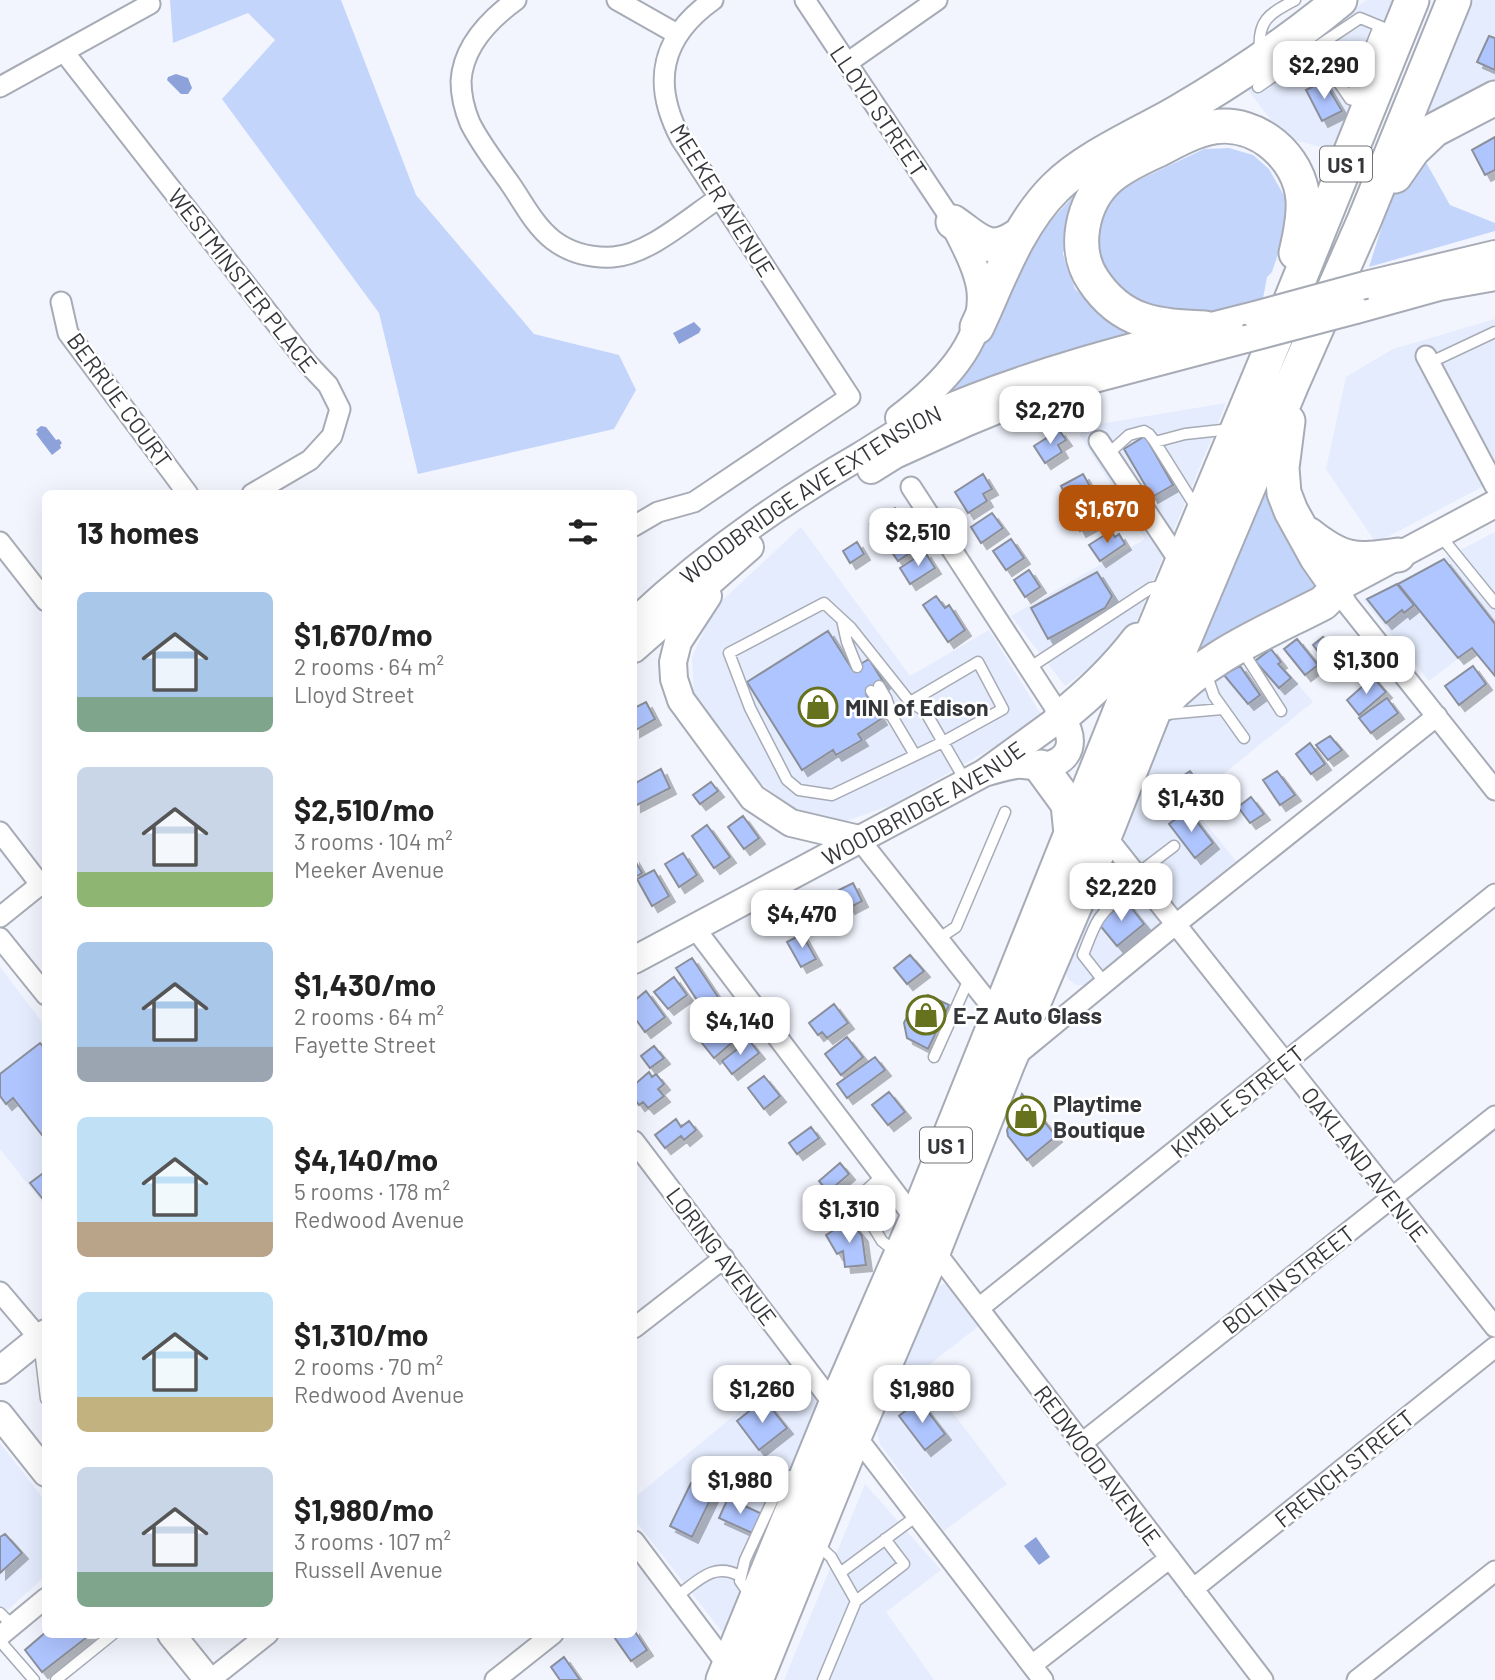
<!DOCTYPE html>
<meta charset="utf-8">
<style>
body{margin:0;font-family:Barlow,sans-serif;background:#f2f2f2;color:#222;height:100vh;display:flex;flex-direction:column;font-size:26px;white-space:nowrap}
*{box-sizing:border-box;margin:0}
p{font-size:23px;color:#767676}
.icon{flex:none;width:38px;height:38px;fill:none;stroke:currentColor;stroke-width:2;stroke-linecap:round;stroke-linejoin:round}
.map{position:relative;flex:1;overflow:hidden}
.details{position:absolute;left:42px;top:490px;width:595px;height:1148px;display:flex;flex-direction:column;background:#fff;border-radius:10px;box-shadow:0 7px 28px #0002}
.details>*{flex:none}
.price{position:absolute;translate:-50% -60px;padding:0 16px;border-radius:14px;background:#fff;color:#222;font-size:23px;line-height:46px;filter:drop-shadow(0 2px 4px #0008)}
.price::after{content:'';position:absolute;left:50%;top:42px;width:21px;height:16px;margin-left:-10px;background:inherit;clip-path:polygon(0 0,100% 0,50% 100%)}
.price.selected{background:#b45309;color:#fff}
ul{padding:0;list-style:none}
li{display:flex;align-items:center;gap:21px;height:175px;padding:0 35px}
li span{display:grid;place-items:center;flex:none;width:196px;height:140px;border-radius:10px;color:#555}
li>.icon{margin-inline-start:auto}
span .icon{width:84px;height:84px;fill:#fffc;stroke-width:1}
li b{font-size:30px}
h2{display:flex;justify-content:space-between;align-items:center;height:84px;padding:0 35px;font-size:30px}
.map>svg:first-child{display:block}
.built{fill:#e4ecfd}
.green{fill:#c4d5fc}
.water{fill:#8da2da}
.building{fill:#afc5ff;stroke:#8b8f99;stroke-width:2;filter:url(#shadow)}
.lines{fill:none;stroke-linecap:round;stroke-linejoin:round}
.lane-casing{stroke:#a7abb5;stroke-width:13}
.street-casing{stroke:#a7abb5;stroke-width:23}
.secondary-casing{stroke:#a7abb5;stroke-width:30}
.highway-casing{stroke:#a7abb5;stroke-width:37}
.lane{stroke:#fff;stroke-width:10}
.street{stroke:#fff;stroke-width:19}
.secondary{stroke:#fff;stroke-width:26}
.highway{stroke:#fff;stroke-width:33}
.secondary-bridge-casing{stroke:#a7abb5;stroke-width:30;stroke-linecap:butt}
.secondary-bridge{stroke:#fff;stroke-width:26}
.labels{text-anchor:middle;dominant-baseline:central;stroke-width:5;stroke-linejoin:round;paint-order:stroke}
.shield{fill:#fff;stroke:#717275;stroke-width:2}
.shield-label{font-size:21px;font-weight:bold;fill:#34363a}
.street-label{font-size:23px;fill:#34363a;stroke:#fff}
.poi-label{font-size:23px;font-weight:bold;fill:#34363a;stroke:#fff;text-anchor:start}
</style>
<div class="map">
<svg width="1495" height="1680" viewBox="0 0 1495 1680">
<defs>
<filter id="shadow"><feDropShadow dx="6" dy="6" stdDeviation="0" flood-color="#0004"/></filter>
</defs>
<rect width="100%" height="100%" fill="#f2f5fe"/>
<path class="built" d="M1367,0H1392L1341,152L1285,138L1244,85Z
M1474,0H1495V87L1419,127Z
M1495,319V480L1376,543L1326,469L1346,377L1393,349Z
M1226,403L1129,639L1065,686L1011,616L1145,539L1079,434L1094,425Z
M801,527L910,676L989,630L1042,716L1017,734L892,805L846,821L792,808L759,782L694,697L692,657L715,607Z
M1495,532V676L1472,648L1429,681L1363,600Z
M1268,648L1313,702L1188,802L1236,861L1176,909L1125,845L1124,828L1165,729L1177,706L1199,688Z
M1117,874L1124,877L1158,919V928L1085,985H1076L1069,980L1066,973V966L1103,880L1109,875Z
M0,967L45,1026V1206L0,1149Z
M944,1284L952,1287L980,1325L921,1371L1007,1484L944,1531L880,1444L877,1432L878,1423L935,1288Z
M793,1367L821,1407L727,1638L634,1519V1498Z
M0,1443L46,1502L45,1576L0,1617Z
M865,1484L941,1570L886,1612L934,1680H784Z"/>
<path class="green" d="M170,0H341L416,195L534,334L619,355L636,390L614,429L418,474L379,313L222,99L275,40L248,13L173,43Z
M1229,148L1253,155L1269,169L1286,199L1284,236L1272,272L1267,277L1261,309L1199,323L1118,294L1100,262V216L1124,187L1204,149Z
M1423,157L1450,205L1495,223V231L1369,267L1395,185Z
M1079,190L1063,254L1075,289L1099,310L1136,330L1075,352L949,392L1033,240Z
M1272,469L1328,587L1206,656L1199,646Z"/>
<path class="water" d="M176,74L188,78L192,88L188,94H181L167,80L168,77Z
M694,322L701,329L699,333L679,344L673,333Z
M41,426L46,427L56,440L59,439L62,443L60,445L61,448L52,455L36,434L38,432L36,430Z
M1036,1537L1050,1557L1039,1565L1024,1546Z"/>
<path class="building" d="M1489,36L1495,38V70L1477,62Z
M1324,81L1342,111L1322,121L1306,90Z
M1495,137V170L1485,175L1472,150Z
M1059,430L1066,440L1058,445L1062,452L1045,463L1034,446Z
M1145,436L1173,485L1152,497L1124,449Z
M983,474L992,489L983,494L987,501L968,513L955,492Z
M1083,474L1092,490L1066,504L1062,495L1065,494L1061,486Z
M1097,500L1106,517L1080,531L1071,513Z
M895,508L906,524L881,540L870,524Z
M992,513L1003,528L981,543L971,527Z
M1111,531L1115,537L1119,534L1125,544L1100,561L1089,545Z
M906,532L917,548L898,561L887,545Z
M1011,539L1024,558L1006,570L993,551Z
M857,542L864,554L850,563L843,551Z
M925,552L935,568L910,584L900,568Z
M1444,559L1495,624V676L1472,648L1458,658L1398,584Z
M1029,570L1040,587L1025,597L1014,580Z
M1097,572L1112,596L1105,608L1048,639L1031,608Z
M1397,584L1414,605L1404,613L1402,610L1386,623L1367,599Z
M936,596L945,608L949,605L965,630L948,642L923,605Z
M828,631L852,669L869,659L884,683L866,694L881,719L858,734L862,740L836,755L833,750L802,770L747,682Z
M1323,637L1340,658L1329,666L1313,645Z
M1297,639L1318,665L1305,675L1284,649Z
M1271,649L1281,662L1278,664L1291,678L1279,688L1255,661Z
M1240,666L1260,695L1248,704L1224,675Z
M1473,666L1486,684L1459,705L1445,686Z
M1373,677L1386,692L1359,715L1347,700Z
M1387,698L1398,713L1371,733L1359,718Z
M646,702L655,719L634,731V708Z
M1330,736L1342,750L1328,760L1316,745Z
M1310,743L1325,764L1311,774L1296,754Z
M661,769L670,788L635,806L634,784Z
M1190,771L1202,787L1186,799L1179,790L1180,778Z
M1277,771L1295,795L1280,805L1263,780Z
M711,782L718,791L700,804L693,795Z
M1251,797L1264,814L1250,823L1238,807Z
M1188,810L1213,843L1195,858L1169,824Z
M743,816L759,838L744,849L728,827Z
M707,825L730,857L714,868L692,836Z
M683,853L697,875L679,887L665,864Z
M634,859L642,873L634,878Z
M654,870L669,896L652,906L637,879Z
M853,883L862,901L849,908L839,890Z
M1126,901L1144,924L1117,946L1098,923Z
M802,934L816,959L801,967L787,942Z
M910,955L924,971L907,984L894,968Z
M692,958L726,1009L710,1020L676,968Z
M674,977L687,995L668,1009L654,992Z
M646,991L665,1017L645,1032L634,1017V1001Z
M928,995L949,1005L928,1049L907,1038L904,1023L912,1007Z
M834,1004L848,1023L827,1038L822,1032L818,1035L809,1023Z
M720,1021L735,1040L714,1058L702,1043L710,1037L706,1032Z
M847,1037L863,1057L841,1075L825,1054Z
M749,1040L759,1053L732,1074L722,1061Z
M40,1043L46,1050V1140L13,1098L6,1104L0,1096V1074Z
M654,1046L664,1058L650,1068L641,1056Z
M875,1057L885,1070L847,1098L837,1084Z
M649,1072L652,1077L656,1074L664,1084L658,1089L664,1096L648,1108L643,1102L639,1105L634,1098L636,1093L634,1085Z
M764,1076L780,1096L764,1109L748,1088Z
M889,1092L905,1112L888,1125L872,1105Z
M1022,1094L1056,1136L1027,1160L1008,1136L1007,1130Z
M676,1119L681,1127L689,1121L696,1130L684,1140L681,1136L665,1148L655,1135Z
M811,1127L819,1138L797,1154L789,1143Z
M840,1163L849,1174L828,1192L819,1181Z
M46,1171V1203L30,1183Z
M852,1223L862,1236L866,1265L845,1267L843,1251L837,1254L826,1235L842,1225L845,1228Z
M764,1399L787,1428L759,1450L737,1421Z
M919,1400L945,1434L925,1450L899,1416Z
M691,1483L713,1494L692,1537L670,1526Z
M728,1498L762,1514L752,1533L719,1518Z
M5,1534L22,1553L0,1573V1537Z
M634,1630L647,1650L631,1661L612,1634H634Z
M46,1632V1634H91L42,1672L25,1650Z
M564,1657L580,1680H560L551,1667Z"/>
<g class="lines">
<defs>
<path id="lane" d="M1315,48L1360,18L1394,32
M1260,52C1257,20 1269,14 1295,0
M1258,87L1315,48L1350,99L1365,104
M1350,99L1379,26
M1429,363L1495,332
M1108,454L1129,435L1144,431L1149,434L1155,442
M1197,509L1155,442L1185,434L1231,429
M1439,534L1495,603
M842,620L847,642L857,667
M1242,650L1281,711
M1029,668L1151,588L1166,585
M1206,673L1214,696L1244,738
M879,686L886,698L893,718L915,755
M871,691L890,715
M910,702L978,662L1003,709L943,742L832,795L799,790L787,780L750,708L729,653L824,603L851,628L910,702L925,711L966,782
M1166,714L1222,709
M1136,875L1174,846
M938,939L956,927L1005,812
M1105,983L1083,955C1095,924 1097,914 1125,894L1134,897L1148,891
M934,1057L969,979
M882,1176L856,1199L882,1241L897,1253
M39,1341L46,1399
M817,1544L831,1557L856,1601
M840,1573L918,1515
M676,1597C697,1582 713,1561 740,1576
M751,1597L740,1581L745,1560L782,1480L788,1476L801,1477
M0,1613L12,1625
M0,1641L34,1680
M56,1680L113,1634
M823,1680L856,1601L904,1564L885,1539"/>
<path id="street" d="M516,0C490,19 463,47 461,81C461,94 465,111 470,123C481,145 497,165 511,185C524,204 535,226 553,240C570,253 592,258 613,257C648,255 690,217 719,198
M617,0L677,34
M805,0L953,222
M64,52L308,364L328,385L340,409L332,436L310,460L252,494
M847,63L937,0
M0,87L150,4
M61,302L68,333L188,494
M1426,356L1495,486
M1099,441L1182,565
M911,487L1061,717
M634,526L658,512L694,502L850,397L681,139C651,83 661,37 713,0
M0,542L46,601
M1338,588L1348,605L1495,790
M0,832L40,884
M1105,835L1495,1327
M859,839L999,1016
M0,917L46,880
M694,927L916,1220
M0,938L46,995
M1016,1056L1175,925L1437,716
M634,1141L835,1406
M934,1250L1263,1680
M0,1292L39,1338
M979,1308L1495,894
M634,1328L724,1258
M855,1435L1043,1680
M1082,1443L1495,1116
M634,1541L728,1666
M1193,1589L1495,1347
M0,1636L46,1598
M1032,1665L1170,1558
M210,1680L268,1634
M495,1680L553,1634
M1357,1680L1495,1571"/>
<g id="secondary">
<path d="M1365,285L1495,254"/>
<path d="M1356,310L1439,287L1495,277"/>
<path d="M899,418C938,388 988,342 980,287C976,265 963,242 953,222"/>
<path d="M871,470L895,455L968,422L1034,395L1246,339"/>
<path d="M1338,588L1495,504"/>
<path d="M708,596L678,642L673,662L674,679L681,700L753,798L791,823L859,839"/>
<path id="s1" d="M634,622C702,558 779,503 860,456C883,442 905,426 929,416C1033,370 1145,343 1255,315"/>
<path d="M634,649L750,547"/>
<path id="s2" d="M634,960L984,773L1061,717C1076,739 1073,761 1044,766C1035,768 1025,764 1016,765C1005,767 994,770 984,773"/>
<path d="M0,1370L46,1333"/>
<path d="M0,1415L46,1473"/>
<path d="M171,1634L208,1680"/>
</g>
<path id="highway" d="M1395,176L1413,150L1434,130L1495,98
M953,222C979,240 989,256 1019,235
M977,327C999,280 1017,226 1055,188C1086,157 1140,134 1178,112C1235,79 1289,42 1340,0
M1205,328C1158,326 1122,324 1093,280C1072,249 1082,202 1109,178C1122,166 1143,157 1160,149C1177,140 1195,130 1214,127C1257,120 1300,157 1303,200C1304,217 1300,236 1296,253
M1308,534C1343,562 1355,561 1398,555
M1163,704C1206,656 1267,632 1323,603L1338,588L1317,558L1291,511L1284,493L1282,468L1288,421
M1061,717C1090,694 1115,670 1138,640
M1041,767L1068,804L1071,834
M723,1680L835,1406L916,1220L1125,699L1280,327L1412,0
M756,1680L855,1435L934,1250L1008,1063L1105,835L1152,716L1292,384L1364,221L1454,0"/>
</defs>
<use href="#lane" class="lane-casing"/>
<use href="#street" class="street-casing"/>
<use href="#secondary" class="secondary-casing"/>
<use href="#highway" class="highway-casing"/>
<use href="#lane" class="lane"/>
<use href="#street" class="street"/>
<use href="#secondary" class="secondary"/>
<use href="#highway" class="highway"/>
<defs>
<path id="secondary-bridge" d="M1255,315L1365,285
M1246,339L1356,310"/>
</defs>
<use href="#secondary-bridge" class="secondary-bridge-casing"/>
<use href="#secondary-bridge" class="secondary-bridge"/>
</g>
<defs>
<symbol id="shop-ring" viewBox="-11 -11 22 22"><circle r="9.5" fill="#fff" stroke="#66721d" stroke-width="1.5"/><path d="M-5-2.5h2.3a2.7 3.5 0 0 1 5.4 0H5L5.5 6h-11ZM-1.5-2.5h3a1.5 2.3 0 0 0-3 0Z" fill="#66721d"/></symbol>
</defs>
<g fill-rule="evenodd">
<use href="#shop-ring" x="796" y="685" width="44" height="44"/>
<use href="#shop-ring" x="904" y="993" width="44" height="44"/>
<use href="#shop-ring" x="1004" y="1094" width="44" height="44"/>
</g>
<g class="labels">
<g class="shield">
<rect x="1320" y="146.5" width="52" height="35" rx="5"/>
<rect x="920" y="1127.5" width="52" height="35" rx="5"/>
</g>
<g class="shield-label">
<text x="1346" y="164">US 1</text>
<text x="946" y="1145">US 1</text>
</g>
<g class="street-label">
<text transform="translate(879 111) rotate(56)">LLOYD STREET</text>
<text transform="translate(723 200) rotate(58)">MEEKER AVENUE</text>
<text transform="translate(243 280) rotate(52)">WESTMINSTER PLACE</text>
<text transform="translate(120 400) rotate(54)">BERRUE COURT</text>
<text stroke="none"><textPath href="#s1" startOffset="219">WOODBRIDGE AVE EXTENSION</textPath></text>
<text stroke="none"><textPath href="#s2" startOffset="329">WOODBRIDGE AVENUE</textPath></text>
<text transform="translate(1237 1101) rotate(-39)">KIMBLE STREET</text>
<text transform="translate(1365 1164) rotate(52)">OAKLAND AVENUE</text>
<text transform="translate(722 1256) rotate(53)">LORING AVENUE</text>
<text transform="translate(1288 1279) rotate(-38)">BOLTIN STREET</text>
<text transform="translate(1098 1465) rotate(53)">REDWOOD AVENUE</text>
<text transform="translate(1344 1468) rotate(-39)">FRENCH STREET</text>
</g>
<g class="poi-label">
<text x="845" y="707">MINI of Edison</text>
<text x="953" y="1015">E-Z Auto Glass</text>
<text x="1053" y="1103">Playtime<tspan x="1053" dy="26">Boutique</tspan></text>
</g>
</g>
</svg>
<b class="price" style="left:1324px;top:101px">$2,290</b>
<b class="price" style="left:1050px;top:446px">$2,270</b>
<b class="price selected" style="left:1107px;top:545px">$1,670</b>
<b class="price" style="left:918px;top:568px">$2,510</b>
<b class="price" style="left:1366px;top:696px">$1,300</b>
<b class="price" style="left:1191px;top:834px">$1,430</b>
<b class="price" style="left:1121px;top:923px">$2,220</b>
<b class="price" style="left:802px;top:950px">$4,470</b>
<b class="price" style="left:740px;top:1057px">$4,140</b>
<b class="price" style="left:849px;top:1245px">$1,310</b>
<b class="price" style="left:762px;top:1425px">$1,260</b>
<b class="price" style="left:922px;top:1425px">$1,980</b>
<b class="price" style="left:740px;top:1516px">$1,980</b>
<section class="details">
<h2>13 homes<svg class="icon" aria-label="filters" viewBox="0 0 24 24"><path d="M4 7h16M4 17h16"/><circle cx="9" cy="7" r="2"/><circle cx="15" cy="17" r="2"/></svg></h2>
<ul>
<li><span style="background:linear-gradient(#a9c7e8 75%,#7fa58c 0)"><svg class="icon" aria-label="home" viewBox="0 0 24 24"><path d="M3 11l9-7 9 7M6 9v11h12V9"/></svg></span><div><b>$1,670/mo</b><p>2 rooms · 64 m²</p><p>Lloyd Street</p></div></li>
<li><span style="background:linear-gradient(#c9d6e8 75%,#8fb573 0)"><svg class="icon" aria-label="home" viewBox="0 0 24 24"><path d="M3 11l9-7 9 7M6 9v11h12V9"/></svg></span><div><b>$2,510/mo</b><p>3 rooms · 104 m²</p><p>Meeker Avenue</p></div></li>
<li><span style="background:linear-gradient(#a9c7e8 75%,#9aa5b1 0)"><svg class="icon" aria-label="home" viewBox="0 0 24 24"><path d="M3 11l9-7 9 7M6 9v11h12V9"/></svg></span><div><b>$1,430/mo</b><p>2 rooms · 64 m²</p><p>Fayette Street</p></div></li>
<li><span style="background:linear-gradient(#bfe0f5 75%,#b9a48a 0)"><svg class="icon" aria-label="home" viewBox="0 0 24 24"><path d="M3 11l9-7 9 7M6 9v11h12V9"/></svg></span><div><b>$4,140/mo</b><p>5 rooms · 178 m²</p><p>Redwood Avenue</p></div></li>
<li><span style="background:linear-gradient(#bfe0f5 75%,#c2b280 0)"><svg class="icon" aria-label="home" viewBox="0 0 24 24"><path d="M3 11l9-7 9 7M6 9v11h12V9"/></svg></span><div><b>$1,310/mo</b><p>2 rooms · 70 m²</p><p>Redwood Avenue</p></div></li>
<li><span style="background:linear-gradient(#c9d6e8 75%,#7fa58c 0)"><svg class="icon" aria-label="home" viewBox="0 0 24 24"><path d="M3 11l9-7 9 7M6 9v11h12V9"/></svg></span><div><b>$1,980/mo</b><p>3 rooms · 107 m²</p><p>Russell Avenue</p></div></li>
</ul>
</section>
</div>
